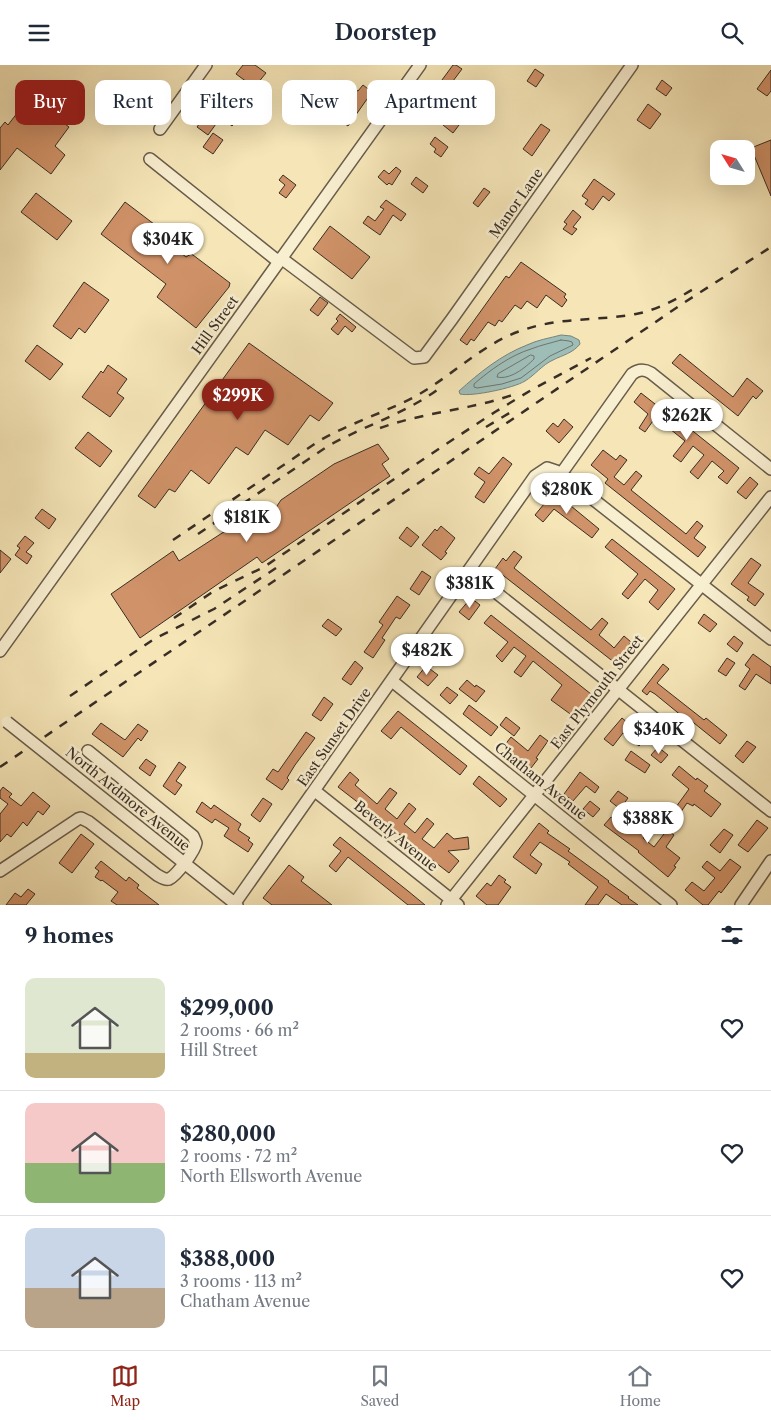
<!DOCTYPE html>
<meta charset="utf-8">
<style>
body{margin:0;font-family:"Libre Caslon Text",serif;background:#f6f6f7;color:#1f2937;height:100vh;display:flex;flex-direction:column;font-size:19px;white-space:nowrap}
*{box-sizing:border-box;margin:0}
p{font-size:16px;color:#747a83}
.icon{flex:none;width:28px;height:28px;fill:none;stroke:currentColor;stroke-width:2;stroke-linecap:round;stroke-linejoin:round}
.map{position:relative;height:840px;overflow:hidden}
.details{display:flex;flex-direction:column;background:#fff;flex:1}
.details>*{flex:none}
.guide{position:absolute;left:15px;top:15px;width:500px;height:45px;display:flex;gap:10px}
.needle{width:32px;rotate:307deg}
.buttons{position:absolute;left:710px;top:75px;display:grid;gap:10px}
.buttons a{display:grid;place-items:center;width:45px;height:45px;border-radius:10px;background:#fff;box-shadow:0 5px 20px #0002;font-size:25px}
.price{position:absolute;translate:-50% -42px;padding:0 11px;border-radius:18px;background:#fff;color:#222;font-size:16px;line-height:32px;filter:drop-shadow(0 1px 2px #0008)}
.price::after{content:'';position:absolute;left:50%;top:30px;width:15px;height:11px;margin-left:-8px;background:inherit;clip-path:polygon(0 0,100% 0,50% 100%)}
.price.selected{background:#8f2418;color:#fff}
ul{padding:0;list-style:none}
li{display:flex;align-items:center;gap:15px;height:125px;padding:0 25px}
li+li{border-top:1px solid #e0e1e3}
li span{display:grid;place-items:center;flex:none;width:140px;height:100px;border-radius:10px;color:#555}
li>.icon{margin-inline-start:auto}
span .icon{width:60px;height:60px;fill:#fffc;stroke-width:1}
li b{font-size:21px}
h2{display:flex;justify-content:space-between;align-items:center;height:60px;padding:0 25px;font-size:21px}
.chip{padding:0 18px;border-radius:10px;background:#fff;box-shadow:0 5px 20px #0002;font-size:18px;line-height:45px}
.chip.selected{background:#8f2418;color:#fff}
header{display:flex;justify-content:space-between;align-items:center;height:65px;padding:0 25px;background:#fff;font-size:22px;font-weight:600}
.menu{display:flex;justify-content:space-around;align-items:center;height:70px;border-top:1px solid #e0e1e3;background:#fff;font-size:14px;color:#747a83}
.menu a{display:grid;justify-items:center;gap:2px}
.menu .selected{color:#8f2418}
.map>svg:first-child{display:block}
.water{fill:#9fbdb7;stroke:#76847d}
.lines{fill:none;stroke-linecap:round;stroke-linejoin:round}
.shore{stroke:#6c766e;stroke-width:1}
.building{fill:#d09268;stroke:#392e25}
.minor-casing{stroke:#685c4a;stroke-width:14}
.minor{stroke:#f8eed0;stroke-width:11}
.rail{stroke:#392e25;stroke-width:2.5;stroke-dasharray:9 9;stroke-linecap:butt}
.minor-bridge-casing{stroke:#685c4a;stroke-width:14;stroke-linecap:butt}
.minor-bridge{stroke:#f8eed0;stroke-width:11}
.labels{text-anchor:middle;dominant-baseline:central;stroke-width:5;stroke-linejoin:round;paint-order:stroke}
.street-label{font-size:14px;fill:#392e25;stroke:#f8eed0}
</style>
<header><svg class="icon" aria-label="menu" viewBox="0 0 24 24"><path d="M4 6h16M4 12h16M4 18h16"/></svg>Doorstep<svg class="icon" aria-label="search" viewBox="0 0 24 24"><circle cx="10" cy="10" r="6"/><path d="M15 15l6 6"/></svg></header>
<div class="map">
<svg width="771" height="840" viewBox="0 0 771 840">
<rect width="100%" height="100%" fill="#f5e5b7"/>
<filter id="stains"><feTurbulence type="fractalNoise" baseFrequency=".004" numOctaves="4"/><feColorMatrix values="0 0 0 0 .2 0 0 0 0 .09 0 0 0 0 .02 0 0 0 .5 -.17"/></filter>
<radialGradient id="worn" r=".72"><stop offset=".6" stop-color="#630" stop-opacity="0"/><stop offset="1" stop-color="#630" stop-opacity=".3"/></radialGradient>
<path class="water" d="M561,270L571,271L579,275L580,279C573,288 563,290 553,295C542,300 535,310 525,316C514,323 471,332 460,329L459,326C479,308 501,290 527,280C537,275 550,273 561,270Z"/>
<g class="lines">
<path class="shore" d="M561,275L569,276L572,277L573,280L550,291L521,313L502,319L477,323L474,322V319C490,305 511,290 531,284C541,280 551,278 561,275Z
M531,290L534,291V294C525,303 510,315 497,312L498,309Z"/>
</g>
<path class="building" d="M243,0H255L266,8L257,19L264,24L258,33L244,21L247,17L236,9Z
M453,0H456L462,4L453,16L458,19L448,34L452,37L445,46L428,34Z
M535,4L544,10L536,22L527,16Z
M771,5V26L767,31L757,24Z
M662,15L672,23L666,31L656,24Z
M363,20L372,27L348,61L338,54L354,33L347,28L351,22L358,26Z
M28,24L52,43L49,47L69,62L55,81L65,90L51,109L17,83L0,105V63L5,57L8,60L21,43L16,40Z
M225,24L235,32L228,42L240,52L232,61L221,52L208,70L197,62Z
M648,39L661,49L650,64L637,55Z
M453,48L462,56L453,68L443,60Z
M541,59L550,65L532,91L523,84Z
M213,68L223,75L213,89L203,82Z
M435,72L448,82L441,92L434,87L436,84L430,79Z
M771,75V131L751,83Z
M396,102L401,106L392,120L389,118L387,120L378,112L384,105L389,109Z
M283,110L296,120L286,133L279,128L285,120L279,115Z
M416,112L428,121L423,128L411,119Z
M594,114L615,129L609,136L603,131L593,145L585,139L588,135L582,131Z
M484,123L490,127L478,142L473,138Z
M36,128L72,156L57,175L21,147Z
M386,135L406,149L401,156L393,150L380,170L363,158L368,151L375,156L384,144L380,142Z
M125,137L171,172L170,179L186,192L191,189L193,190L230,218L229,222L196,263L157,232L166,219L101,169Z
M573,145L581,152L573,162L577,164L572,170L563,164L567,159L564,157Z
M330,161L370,192L352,214L313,184Z
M521,197L566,229L564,232L567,235L562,242L546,230L537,243L527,236L521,244L515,240L502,257L499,255L495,261L488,257L474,276L471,274L467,280L460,275L506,211L509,213Z
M84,217L109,235L85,268L79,263L71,274L53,261Z
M320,232L328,238L318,251L310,245Z
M340,249L356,262L352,267L345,261L338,270L331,264L338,256L336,254Z
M249,278L333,338L319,356L310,350L288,380L265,365L248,390L236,382L209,419L191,405L175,427L169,424L155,443L138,431Z
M37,280L63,299L50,315L25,296Z
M680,289L733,332L747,313L763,326L756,334L753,331L738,351L672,298Z
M108,300L127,314L117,328L124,333L110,352L82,332L101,306L103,308Z
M641,328L678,357L679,355L739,403L727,419L718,412L724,406L712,396L698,414L690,407L704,390L693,381L681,397L673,391L685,376L665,360L664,361L655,353L645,367L639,363L648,349L634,337Z
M564,354L573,362L559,378L546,366L553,358L558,362Z
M88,367L112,386L100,402L75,383Z
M378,379L389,394L382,399L390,411L262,498L257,492L140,573L111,529L173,486L179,496L236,459L245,472L265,459L281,435L334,399Z
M603,385L616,395L620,390L627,395L614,412L624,420L636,406L642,411L631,425L686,469L697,456L703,461L694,473L706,482L698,492L605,418L608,414L591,400Z
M503,392L512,399L484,438L475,432L485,417L474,409L479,402L489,409Z
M750,412L758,419L746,434L737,427Z
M553,428L571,442V441L599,464L592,473L554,444L543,457L535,450Z
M42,444L56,454L49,464L35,453Z
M441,461L455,473L445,487L447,488L441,495L422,480L435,464L437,466Z
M407,462L419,472L411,482L399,473Z
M25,471L34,478L26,487L32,491L27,499L15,490L20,483L17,481Z
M612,474L675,524L658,545L649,537L658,525L645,514L628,534L622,529L638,509L605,482Z
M0,485L11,494L0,508Z
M514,486L522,492L514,503L591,565L602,553L608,558L599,570L612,581L614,583L624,571L631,577L615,598L495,504L503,493L506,496Z
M751,493L761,500L748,518L764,529L755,541L747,535L749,532L731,519Z
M422,506L431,512L419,530L410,524Z
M397,531L410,540L400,554L396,552L382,573L385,575L373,593L364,587L383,560L379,557Z
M471,533L480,540L469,555L459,547Z
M704,549L717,559L710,567L698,558Z
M491,550L591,629L573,651L551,635L562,620L533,596L521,612L514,607L526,591L514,582L502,597L496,591L508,577L484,558Z
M328,554L342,564L336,571L322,561Z
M734,571L743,578L737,587L727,579Z
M753,589L771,602V619L756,609L745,625L739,621L750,604L745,600Z
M727,593L735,598L726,611L718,606Z
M355,596L363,603L351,620L342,614Z
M663,599L669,604L657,618L704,655L706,653L727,670L720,679L689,654L688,656L655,629L650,626L647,630L642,626Z
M426,601L438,610L428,621L417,612Z
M467,615L475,622L476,620L485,626L476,637L459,624Z
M447,622L458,630L450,639L440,630Z
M324,632L333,639L321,656L312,650Z
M469,640L498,662L491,671L463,649Z
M398,646L467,701L460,710L401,662L391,674L381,666Z
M506,652L520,663L514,671L500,660Z
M622,653L646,673L639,681L623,668L613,681L604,674Z
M101,658L125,675L138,659L148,666L141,676L138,673L123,692L92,669Z
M306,667L315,673L295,700L287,713L289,715L282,725L266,714L273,704L278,707Z
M540,670L548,676L536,693L538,694L531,703L504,681L511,672L528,686Z
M747,676L756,682L743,698L735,691Z
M658,682L668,690L661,698L651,690Z
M631,686L650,700L645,708L625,695Z
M146,694L156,701L150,711L139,703Z
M179,697L186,702L176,716L182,720L175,730L163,721Z
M679,701L696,715L697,713L708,721L704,726L721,739L711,752L694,739L693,741L687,738L676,754L665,746L671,738L676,742L689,724L672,710Z
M350,707L359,715L355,720L377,739L390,723L397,728L385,744L397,754L409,738L416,744L404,759L415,768L427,753L434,759L422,774L434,783L447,768L454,774L468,772L469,784L448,786L459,796L449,808L338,722Z
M580,707L599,722L595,728L586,721L573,736L564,729Z
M479,711L507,734L500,742L473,719Z
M3,722L12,729L9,732L21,741L33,727L50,741L43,750L38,746L27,761L23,757L11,772L7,769L0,777V749L8,739L0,733V726Z
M618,726L628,733L620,744L610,736Z
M263,733L272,739L260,757L251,750Z
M590,736L600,744L593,752L583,744Z
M202,737L211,744L214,740L241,759L238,765L250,773L248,775L253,779L248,787L224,771L229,763L215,754L212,758L196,747Z
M646,751L655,757L643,773L654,782L667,765L674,770L666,782L680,793L674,801L676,802L668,812L638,787L639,786L604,760L611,752L625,763L628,759L637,765Z
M757,755L768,763L748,787L738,780Z
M539,758L549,766L547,768L570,784L568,786L609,816L608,817L629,832L628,833L638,840H622L606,829L598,840H585L598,822L568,799L570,797L540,777L530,790L542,799L536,809L513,792Z
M724,764L733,770L720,788L710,780Z
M81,769L94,779L72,808L59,798Z
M340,772L408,826L425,840H408L348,792L336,807L329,801L341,786L333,780Z
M730,794L741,802L721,828L719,826L708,840H703L685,825L692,817L704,826L715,813L702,802L707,796L720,806Z
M101,796L126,816L129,812L139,820L137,823L159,840H117L111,836L118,827L102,815L101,816L95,812L99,806L95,803Z
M289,800L304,812L301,816L332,840H272L263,833Z
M499,810L506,815L504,817L511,822L498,840H487L476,831L487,818L491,821Z
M28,824L35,829L26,840H6L15,828L21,832Z"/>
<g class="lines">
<defs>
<path id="minor" d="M160,64L206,0
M150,94L279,197
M281,193L414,293L424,292L452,254L632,0
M561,409L632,309C639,304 644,304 651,308L771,404
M469,506L771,746
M0,586L420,0
M392,616L671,840
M61,700L237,840
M315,726L458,840
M0,806L78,754L81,753L89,757L157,810C161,812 164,815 169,814C176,811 195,786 196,778L193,771L88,686
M235,838L535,411L547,403L556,406L561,409L771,574
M447,840L771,432
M741,840L771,796"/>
</defs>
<use href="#minor" class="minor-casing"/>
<use href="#minor" class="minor"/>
<path class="rail" d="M486,362L516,344
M380,363C424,347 471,345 515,329
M198,469L328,381C364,361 404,349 437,325
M173,475L319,376C350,358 384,348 416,331C452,311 483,278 523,265C560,252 598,256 636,249C657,245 677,234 695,223
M174,553L214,526L264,502L443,381L495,347L533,324L591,293
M70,631L154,574L214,544L276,503
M0,702L685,237L771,182"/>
<defs>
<path id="minor-bridge" d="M7,657L61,700"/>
</defs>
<use href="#minor-bridge" class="minor-bridge-casing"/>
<use href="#minor-bridge" class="minor-bridge"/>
</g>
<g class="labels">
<g class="street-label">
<text transform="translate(516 138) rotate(-55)">Manor Lane</text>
<text transform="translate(215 260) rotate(-54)">Hill Street</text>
<text transform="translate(597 627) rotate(-52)">East Plymouth Street</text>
<text transform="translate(334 672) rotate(-55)">East Sunset Drive</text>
<text transform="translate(541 716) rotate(39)">Chatham Avenue</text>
<text transform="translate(128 734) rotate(39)">North Ardmore Avenue</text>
<text transform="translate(396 771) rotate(39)">Beverly Avenue</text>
</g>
</g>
<rect width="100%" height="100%" filter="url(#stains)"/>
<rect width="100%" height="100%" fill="url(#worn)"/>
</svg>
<div class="buttons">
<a><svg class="needle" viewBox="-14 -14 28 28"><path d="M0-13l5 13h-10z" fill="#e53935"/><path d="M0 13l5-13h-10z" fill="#747a83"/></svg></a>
</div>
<b class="price" style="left:168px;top:200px">$304K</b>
<b class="price selected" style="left:238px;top:356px">$299K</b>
<b class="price" style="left:687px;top:376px">$262K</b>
<b class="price" style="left:567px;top:450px">$280K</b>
<b class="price" style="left:247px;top:478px">$181K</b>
<b class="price" style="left:470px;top:544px">$381K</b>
<b class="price" style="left:427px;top:611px">$482K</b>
<b class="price" style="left:659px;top:690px">$340K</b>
<b class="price" style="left:648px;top:779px">$388K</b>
<div class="guide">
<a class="chip selected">Buy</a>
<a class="chip">Rent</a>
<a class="chip">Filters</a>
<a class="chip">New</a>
<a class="chip">Apartment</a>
</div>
</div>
<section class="details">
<h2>9 homes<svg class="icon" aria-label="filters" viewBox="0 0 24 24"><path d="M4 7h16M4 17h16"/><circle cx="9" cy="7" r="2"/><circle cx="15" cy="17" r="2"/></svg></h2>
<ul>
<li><span style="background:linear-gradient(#dfe7d0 75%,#c2b280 0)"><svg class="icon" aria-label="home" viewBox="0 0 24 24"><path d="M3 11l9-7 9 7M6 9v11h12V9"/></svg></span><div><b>$299,000</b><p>2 rooms · 66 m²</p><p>Hill Street</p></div><svg class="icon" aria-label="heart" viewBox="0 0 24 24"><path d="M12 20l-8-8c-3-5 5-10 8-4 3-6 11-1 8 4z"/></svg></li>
<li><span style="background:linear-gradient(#f6c9c9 60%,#8fb573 0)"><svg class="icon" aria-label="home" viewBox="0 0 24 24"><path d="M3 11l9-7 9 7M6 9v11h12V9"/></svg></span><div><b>$280,000</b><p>2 rooms · 72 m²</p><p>North Ellsworth Avenue</p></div><svg class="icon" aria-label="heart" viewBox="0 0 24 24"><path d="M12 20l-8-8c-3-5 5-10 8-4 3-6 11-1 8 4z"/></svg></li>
<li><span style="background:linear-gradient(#c9d6e8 60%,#b9a48a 0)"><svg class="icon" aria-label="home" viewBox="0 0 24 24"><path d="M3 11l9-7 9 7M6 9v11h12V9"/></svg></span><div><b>$388,000</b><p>3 rooms · 113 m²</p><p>Chatham Avenue</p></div><svg class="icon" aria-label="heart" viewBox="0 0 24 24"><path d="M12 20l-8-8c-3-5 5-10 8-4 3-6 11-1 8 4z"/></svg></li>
</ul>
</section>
<nav class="menu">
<a class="selected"><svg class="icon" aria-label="map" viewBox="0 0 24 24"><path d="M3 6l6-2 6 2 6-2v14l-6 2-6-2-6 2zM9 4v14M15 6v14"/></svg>Map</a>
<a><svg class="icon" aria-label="saved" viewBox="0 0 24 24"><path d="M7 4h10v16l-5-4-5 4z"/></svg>Saved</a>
<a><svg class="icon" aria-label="home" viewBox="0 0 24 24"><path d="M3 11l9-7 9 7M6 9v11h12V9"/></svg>Home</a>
</nav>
